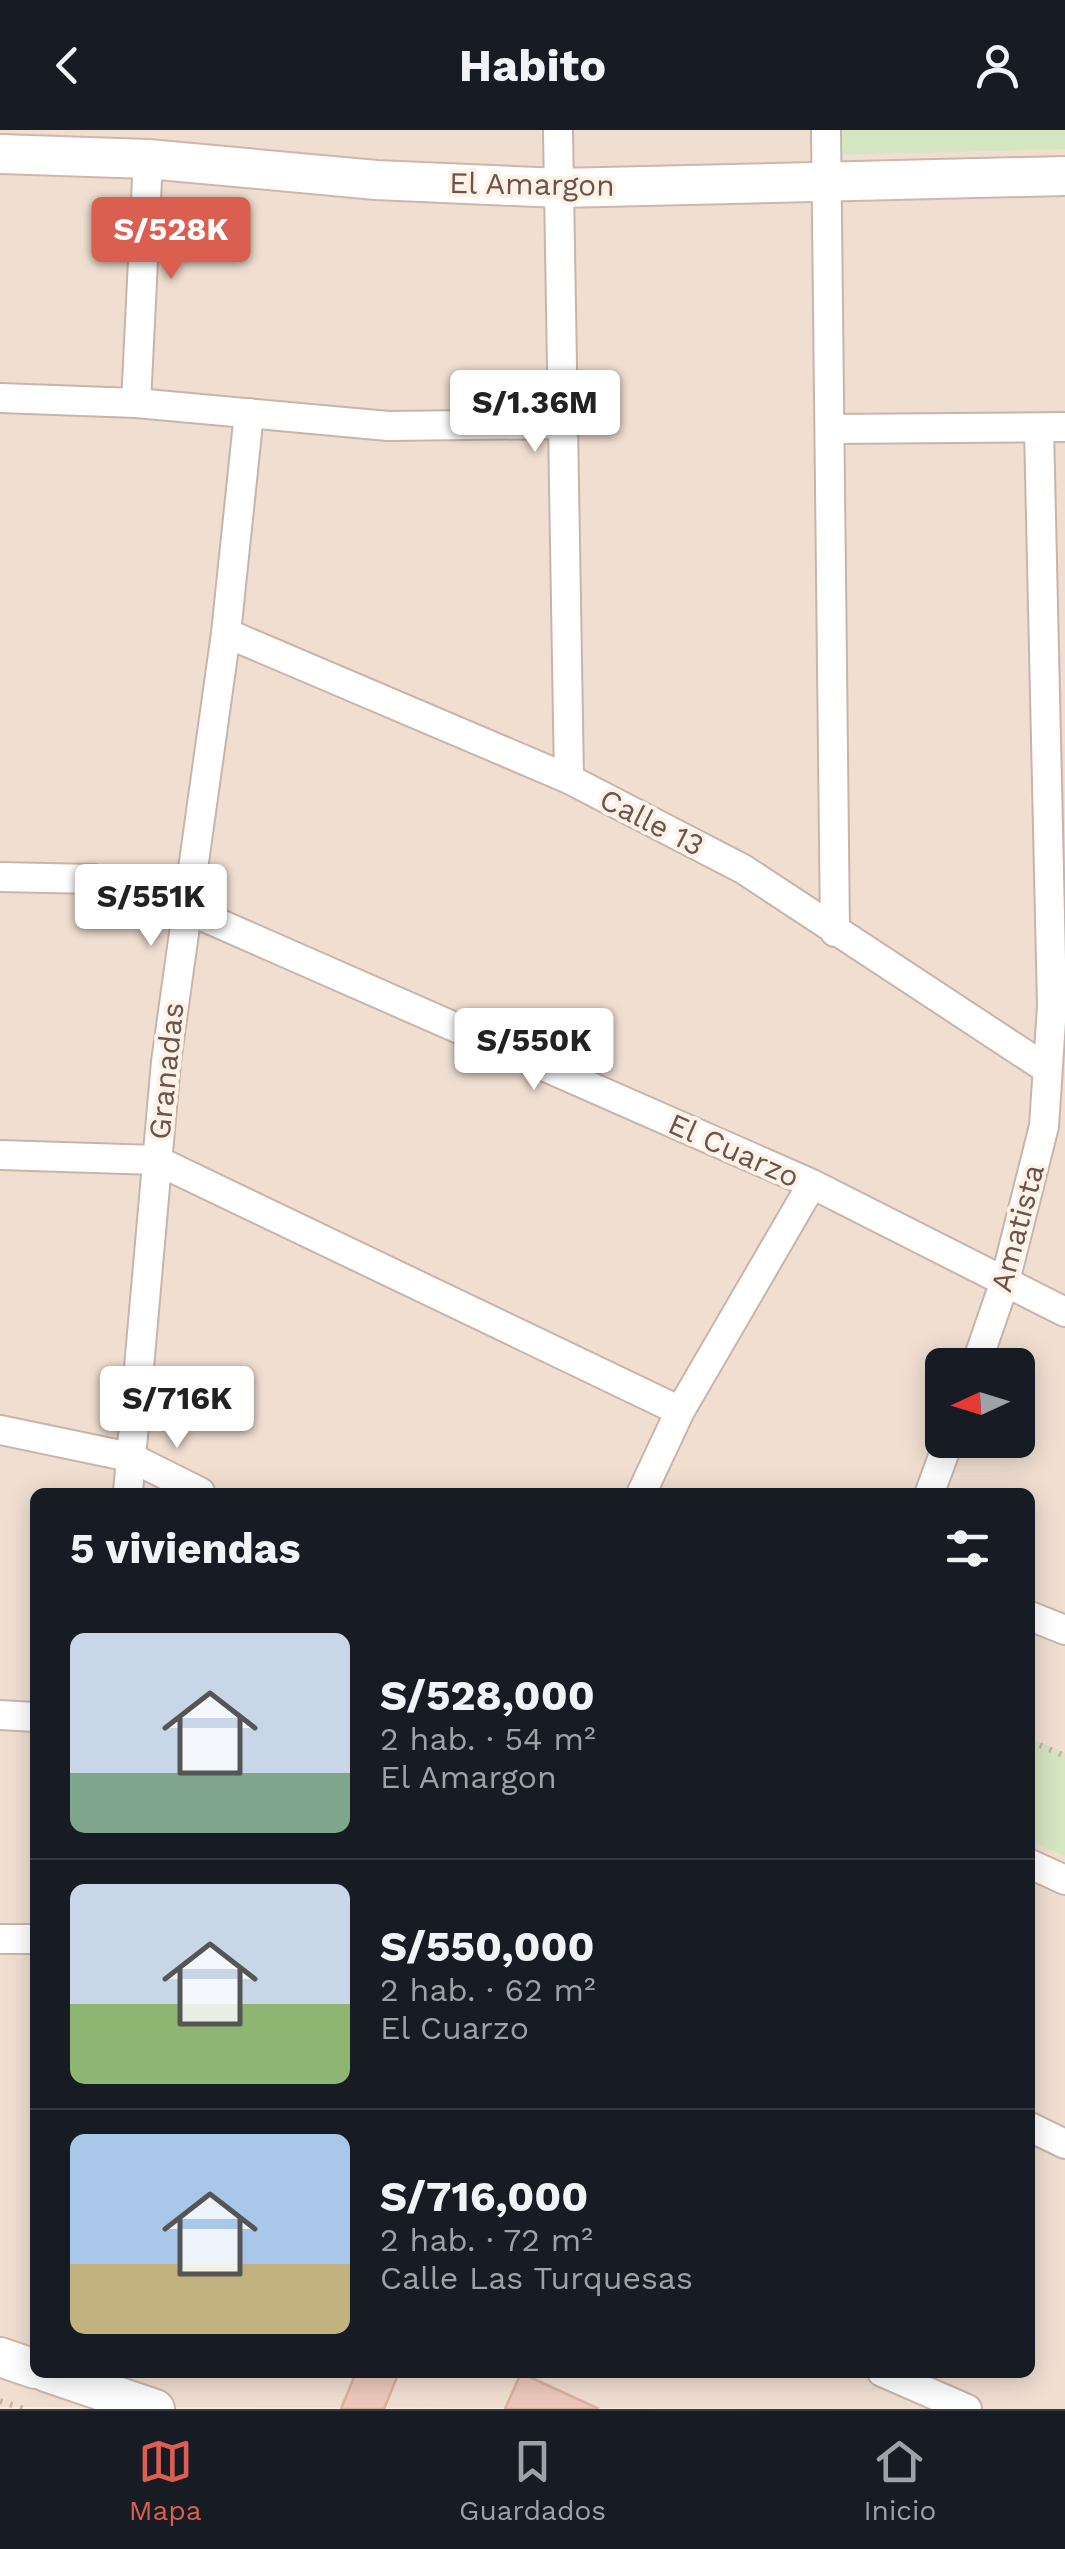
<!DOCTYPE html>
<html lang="es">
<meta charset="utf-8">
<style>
body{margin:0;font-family:"Work Sans",sans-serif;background:#242831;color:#f1f3f6;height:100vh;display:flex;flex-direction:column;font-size:38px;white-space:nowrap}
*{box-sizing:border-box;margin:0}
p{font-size:32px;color:#9ea1a6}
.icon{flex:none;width:55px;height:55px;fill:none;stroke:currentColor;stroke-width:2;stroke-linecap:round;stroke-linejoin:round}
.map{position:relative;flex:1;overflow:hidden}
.sheet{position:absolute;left:30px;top:1358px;width:1005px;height:890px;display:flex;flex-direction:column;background:#171b24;border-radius:15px;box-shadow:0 5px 25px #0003}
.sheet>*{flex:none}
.needle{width:65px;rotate:266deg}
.fabs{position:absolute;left:925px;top:1218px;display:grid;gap:20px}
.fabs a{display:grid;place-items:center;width:110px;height:110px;border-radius:15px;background:#171b24;box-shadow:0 5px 25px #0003;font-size:50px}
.price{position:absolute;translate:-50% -85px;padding:0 22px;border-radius:10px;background:#fff;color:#222;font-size:32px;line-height:65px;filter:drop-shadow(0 2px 5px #0008)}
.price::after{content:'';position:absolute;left:50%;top:60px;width:30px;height:22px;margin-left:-15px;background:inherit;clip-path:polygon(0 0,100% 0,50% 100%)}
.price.selected{background:#da5f50;color:#fff}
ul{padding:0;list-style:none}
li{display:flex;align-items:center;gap:30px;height:250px;padding:0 40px}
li+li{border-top:2px solid #363941}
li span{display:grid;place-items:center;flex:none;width:280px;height:200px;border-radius:15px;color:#555}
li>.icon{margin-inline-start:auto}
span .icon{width:120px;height:120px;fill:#fffc;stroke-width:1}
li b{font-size:42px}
h2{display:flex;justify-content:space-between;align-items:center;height:120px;padding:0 40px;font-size:42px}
header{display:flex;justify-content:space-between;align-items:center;height:130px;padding:0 40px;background:#171b24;font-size:45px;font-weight:700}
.menu{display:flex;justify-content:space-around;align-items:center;height:140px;border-top:2px solid #363941;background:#171b24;font-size:28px;color:#9ea1a6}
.menu a{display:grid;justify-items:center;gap:5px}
.menu .selected{color:#da5f50}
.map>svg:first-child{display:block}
.residential{fill:#f0ded1;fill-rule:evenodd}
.green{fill:#d4e5c2}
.building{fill:#ecc9bc;stroke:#ddaf9d;stroke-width:2.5}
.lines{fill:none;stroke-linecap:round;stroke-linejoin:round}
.street-casing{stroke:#c9b4aa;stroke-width:32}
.secondary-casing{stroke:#ceb6aa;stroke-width:42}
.path{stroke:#d1ad9f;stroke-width:6;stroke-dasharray:2.5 8;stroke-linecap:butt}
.street{stroke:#fff;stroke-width:28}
.secondary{stroke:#fff;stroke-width:38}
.labels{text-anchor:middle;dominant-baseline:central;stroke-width:8;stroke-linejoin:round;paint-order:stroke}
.street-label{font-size:30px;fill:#6e534b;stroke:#fdf2e7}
</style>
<header><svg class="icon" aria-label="back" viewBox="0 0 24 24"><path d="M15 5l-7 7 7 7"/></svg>Habito<svg class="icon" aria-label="person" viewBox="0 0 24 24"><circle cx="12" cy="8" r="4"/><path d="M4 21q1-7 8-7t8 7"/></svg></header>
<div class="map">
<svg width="1065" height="2279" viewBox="0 0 1065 2279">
<rect width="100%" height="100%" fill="#faede1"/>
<path class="residential" d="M0,0H1065V2279L0,2277ZM942,1235H1018V1310H942ZM35,1362H1030V2242H35Z"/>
<path class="green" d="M834,0H1065V19L834,25Z
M1030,1608L1065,1623V1726L1030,1711Z"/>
<path class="building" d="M356,2242H399L384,2279H341Z
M521,2243L599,2279H505Z"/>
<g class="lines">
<defs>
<path id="street" d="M558,0L569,649
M826,0L835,802
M0,268L136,273L388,296L563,294
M136,273L148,29
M831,299L1065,297
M226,503L569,649L743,739L1047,939
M0,747L94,749L186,779L812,1054L1065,1182
M0,1025L156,1030L680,1281
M976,1235L1005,1151L1044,996L1052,876L1039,298
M0,1300L130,1327L200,1362
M128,1362L166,932L226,503L249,283
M642,1362L680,1281L812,1054
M930,1362L949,1310
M1030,1486L1065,1500
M0,1585L35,1587
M1030,1734L1065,1750
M0,1809H35
M1030,1997L1065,2014
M882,2242L967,2279"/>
<path id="secondary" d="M0,24L148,29L376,50L559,58L1065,46
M0,2227L35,2239
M46,2242L155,2279"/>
</defs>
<use href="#street" class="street-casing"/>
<use href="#secondary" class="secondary-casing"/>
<path class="path" d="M1030,1611L1065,1626
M0,2271L24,2279"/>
<use href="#street" class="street"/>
<use href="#secondary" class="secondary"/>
</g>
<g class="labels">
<g class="street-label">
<text transform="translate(532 54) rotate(1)">El Amargon</text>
<text transform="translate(652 692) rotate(27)">Calle 13</text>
<text transform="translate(166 941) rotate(-84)">Granadas</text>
<text transform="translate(734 1020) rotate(24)">El Cuarzo</text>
<text transform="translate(1017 1098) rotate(-75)">Amatista</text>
</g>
</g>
</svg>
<div class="fabs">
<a><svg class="needle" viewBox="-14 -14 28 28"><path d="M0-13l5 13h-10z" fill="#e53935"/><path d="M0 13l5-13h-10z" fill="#9ea1a6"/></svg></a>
</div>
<b class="price selected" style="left:171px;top:152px">S/528K</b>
<b class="price" style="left:535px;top:325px">S/1.36M</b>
<b class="price" style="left:151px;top:819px">S/551K</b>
<b class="price" style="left:534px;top:963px">S/550K</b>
<b class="price" style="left:177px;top:1321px">S/716K</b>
<section class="sheet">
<h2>5 viviendas<svg class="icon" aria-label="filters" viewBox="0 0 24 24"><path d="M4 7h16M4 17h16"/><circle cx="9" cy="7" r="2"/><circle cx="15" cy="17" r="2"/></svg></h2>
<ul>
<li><span style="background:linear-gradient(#c9d6e8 70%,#7fa58c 0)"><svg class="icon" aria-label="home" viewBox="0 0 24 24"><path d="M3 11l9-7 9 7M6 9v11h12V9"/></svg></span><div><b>S/528,000</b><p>2 hab. · 54 m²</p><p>El Amargon</p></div></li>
<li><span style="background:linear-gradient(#c9d6e8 60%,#8fb573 0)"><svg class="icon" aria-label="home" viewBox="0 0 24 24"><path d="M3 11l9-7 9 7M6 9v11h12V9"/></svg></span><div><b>S/550,000</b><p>2 hab. · 62 m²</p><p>El Cuarzo</p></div></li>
<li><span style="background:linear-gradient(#a9c7e8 65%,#c2b280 0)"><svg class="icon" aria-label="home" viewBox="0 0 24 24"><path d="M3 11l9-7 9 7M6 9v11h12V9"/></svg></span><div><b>S/716,000</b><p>2 hab. · 72 m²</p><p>Calle Las Turquesas</p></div></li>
</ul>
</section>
</div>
<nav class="menu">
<a class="selected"><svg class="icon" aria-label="map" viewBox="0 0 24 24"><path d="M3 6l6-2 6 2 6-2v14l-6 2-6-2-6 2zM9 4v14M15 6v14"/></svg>Mapa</a>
<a><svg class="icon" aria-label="saved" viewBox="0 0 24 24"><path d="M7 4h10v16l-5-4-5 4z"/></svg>Guardados</a>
<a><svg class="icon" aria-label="home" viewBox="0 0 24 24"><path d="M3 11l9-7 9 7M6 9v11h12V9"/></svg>Inicio</a>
</nav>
